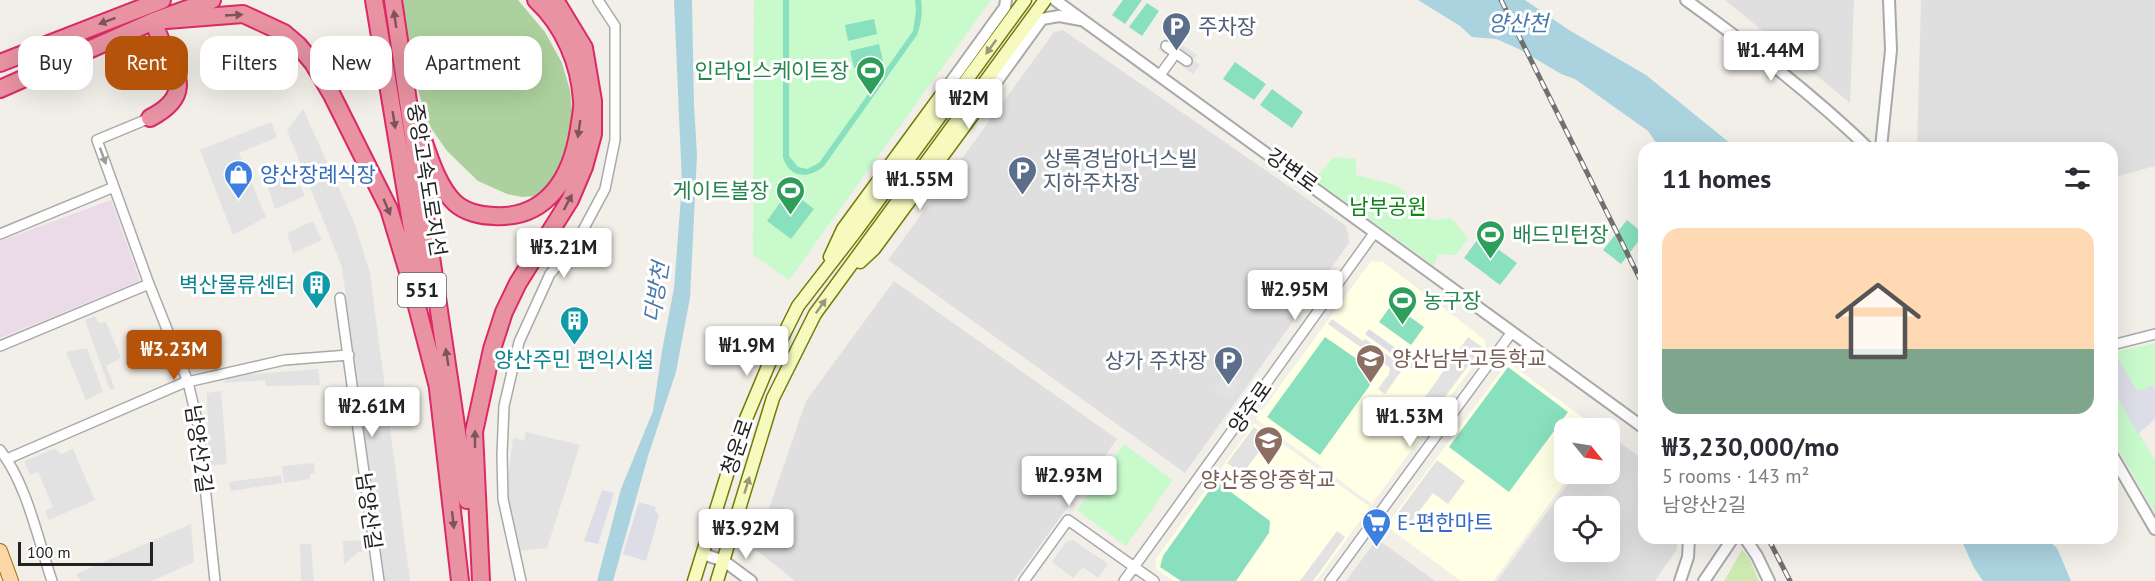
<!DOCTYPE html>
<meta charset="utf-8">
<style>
body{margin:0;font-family:"PT Sans","Noto Sans KR",sans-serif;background:#f2f2f3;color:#2b2b33;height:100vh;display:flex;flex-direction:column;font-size:22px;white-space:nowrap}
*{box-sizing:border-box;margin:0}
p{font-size:20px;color:#7c7c81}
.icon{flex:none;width:33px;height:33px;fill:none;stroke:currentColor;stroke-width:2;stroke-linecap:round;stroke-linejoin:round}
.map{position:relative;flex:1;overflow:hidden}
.panel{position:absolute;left:1638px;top:142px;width:480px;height:402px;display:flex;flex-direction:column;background:#fff;border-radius:18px;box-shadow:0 6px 24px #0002}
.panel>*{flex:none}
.banner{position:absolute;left:18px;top:36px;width:570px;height:54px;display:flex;gap:12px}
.needle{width:39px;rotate:120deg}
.tools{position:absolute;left:1554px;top:418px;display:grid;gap:12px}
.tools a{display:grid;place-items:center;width:66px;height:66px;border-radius:12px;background:#fff;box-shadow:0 6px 24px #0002;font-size:30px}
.scale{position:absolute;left:18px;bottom:15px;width:135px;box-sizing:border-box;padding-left:6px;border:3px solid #222;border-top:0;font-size:16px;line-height:21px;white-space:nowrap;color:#222;-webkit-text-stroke:4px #fff;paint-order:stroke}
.price{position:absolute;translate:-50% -51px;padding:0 14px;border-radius:6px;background:#fff;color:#222;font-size:20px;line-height:39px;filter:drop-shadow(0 2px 3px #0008)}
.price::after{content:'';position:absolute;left:50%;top:36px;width:18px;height:14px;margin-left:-9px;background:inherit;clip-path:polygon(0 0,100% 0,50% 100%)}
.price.active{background:#b45309;color:#fff}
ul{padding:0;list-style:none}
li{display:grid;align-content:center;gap:12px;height:318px;padding:0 24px}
li span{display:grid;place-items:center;height:186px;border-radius:18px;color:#555}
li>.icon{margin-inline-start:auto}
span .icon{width:108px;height:108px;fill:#fffc;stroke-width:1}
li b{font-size:26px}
h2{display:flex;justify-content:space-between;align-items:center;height:72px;padding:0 24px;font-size:26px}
.chip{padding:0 21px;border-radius:18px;background:#fff;box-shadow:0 6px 24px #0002;font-size:21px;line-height:54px}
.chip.active{background:#b45309;color:#fff}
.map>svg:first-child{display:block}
.residential{fill:#e0dfdf;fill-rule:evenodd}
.industrial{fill:#ebdbe8}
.education{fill:#ffffe5}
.grass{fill:#cdebb0}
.forest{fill:#add19e}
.park{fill:#c8facc}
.pitch{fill:#88e0be}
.parking{fill:#e2e2e2}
.plaza{fill:#dddde8}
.water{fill:#aad3df}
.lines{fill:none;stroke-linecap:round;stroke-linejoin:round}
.minor-casing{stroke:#a9a9a9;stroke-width:12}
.tertiary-casing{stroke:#a9a9a9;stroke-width:14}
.secondary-casing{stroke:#707d05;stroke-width:15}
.primary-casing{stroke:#a06b00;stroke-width:16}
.motorway-casing{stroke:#dc2a67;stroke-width:20}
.minor{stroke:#fff;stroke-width:9}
.tertiary{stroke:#fff;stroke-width:10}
.secondary{stroke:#f7fabf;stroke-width:12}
.primary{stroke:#fcd6a4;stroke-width:14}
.motorway{stroke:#e892a2;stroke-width:16}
.rail-casing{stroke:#707070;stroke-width:5}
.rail{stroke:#fff;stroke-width:3;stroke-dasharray:9;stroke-linecap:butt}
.oneway{fill:#7b545c}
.oneway2{fill:#979978}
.oneway3{fill:#9c9c9c}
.labels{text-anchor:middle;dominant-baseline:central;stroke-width:6;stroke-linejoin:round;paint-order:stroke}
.shield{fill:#fff;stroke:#646464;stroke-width:1.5}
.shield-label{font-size:20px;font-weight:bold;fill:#222}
.service-label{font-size:21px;fill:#4e5e75;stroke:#fff;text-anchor:start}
.leisure-label{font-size:21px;fill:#27864d;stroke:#fff;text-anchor:end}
.street-label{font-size:21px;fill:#222;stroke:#fff}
.shop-label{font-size:21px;fill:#366cbe;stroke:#fff;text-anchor:start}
.park-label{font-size:21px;fill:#0c8416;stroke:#fff}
.culture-label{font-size:21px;fill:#0d838f;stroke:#fff;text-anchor:end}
.education-label{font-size:21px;fill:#785e54;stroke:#fff;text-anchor:start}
.water-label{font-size:22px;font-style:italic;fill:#4a7aab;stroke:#fff}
</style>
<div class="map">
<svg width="2155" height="581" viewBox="0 0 2155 581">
<rect width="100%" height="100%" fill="#f2efe9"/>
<path class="residential" d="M1726,0H1854L1850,103L1725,0Z
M1921,0H2155V166L2112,178V148H1917Z
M1063,30L1346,226L1348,233L1349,243L1185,473L888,260L1054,32Z
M894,281L1117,439L1014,581H795L755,549L806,401Z
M1610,435L1644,460V538L1677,539V549L1655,581H1497L1575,474H1610ZM1564,507H1610V552H1564Z
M1377,539L1435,581H1346Z"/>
<path class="industrial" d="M111,200L140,281L0,338V241Z"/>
<path class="education" d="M1371,261L1383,262L1484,339L1486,348L1372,504L1256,419Z
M1508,362L1598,429H1564V474H1571L1493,581H1461L1386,526Z
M1254,423L1370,507L1316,581H1173L1156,569V559Z"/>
<path class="grass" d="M1742,550L1750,560L1759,581H1724Z"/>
<path class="forest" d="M403,0H518L545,32L562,63L570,90L574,129L563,179L538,196L522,197L507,194L478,181L447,151L429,125L412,72L411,51L406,28Z"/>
<path class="park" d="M754,0H991L789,280L753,255Z
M1334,157L1356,159V175L1395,185L1403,190L1427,216L1433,220L1450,218L1455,222L1468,239L1456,255L1438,254L1434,266L1314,179Z
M2155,343V389L2153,385L2137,392L2115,352Z
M2112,388L2155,460V513L2112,438Z
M1124,444L1173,480L1126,546L1077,510Z"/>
<path class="pitch" d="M783,0H789V156L798,167L807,169L819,163L913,31L916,11L915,0H921C923,13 921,24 917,35L824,166C809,179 789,179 783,157Z
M1123,0H1142L1125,24L1112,15Z
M1147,3L1159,11L1142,36L1129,27Z
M874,19L877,34L848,41L845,25Z
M879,44L883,61L854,68L850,51Z
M1235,62L1266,84L1254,100L1223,79Z
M1272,89L1303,112L1292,128L1260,105Z
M789,190L814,209L791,239L767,221Z
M1627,220L1644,234L1621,264L1603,250Z
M1480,236L1517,263L1500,285L1464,258Z
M1392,304L1424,327L1411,345L1379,322Z
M1325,337L1364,364L1370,385L1320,455L1267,417Z
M1508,367L1568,412L1509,492L1449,447Z
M1216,481L1270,521L1269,533L1236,581H1181L1160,567L1163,556Z"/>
<path class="parking" d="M1168,35L1197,55L1193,60L1200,65L1193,74L1158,49Z
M303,109L354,222L370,273L410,581H383L342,267L287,130Z
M271,122L277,137L239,153L266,217L233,235L200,150Z
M291,167L305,196L275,209L265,178Z
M313,221L322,240L293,253L287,233Z
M95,316L98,323L106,322L121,358L106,366L115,389L110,390L85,320Z
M1332,319L1363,341L1365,339L1404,367L1385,394L1378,389L1389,374L1390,368L1328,324Z
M1468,337L1482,347L1428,420L1415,411Z
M87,348L103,392L86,400L66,352Z
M318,369L320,385L266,386L265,380L224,383L227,376Z
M1226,372L1242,382L1230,400L1214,390Z
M221,391L227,464L209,466L207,393Z
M1254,427L1269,439L1242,474L1227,463Z
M526,432L580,445L547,548L519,551L509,499V470L513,438L524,441Z
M54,449L62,454L73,449L95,500L49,520L45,511L53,507L38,472L30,475L24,461Z
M1437,460L1465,481L1448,504L1433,493L1408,526L1395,517Z
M314,463L315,473L310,474V479L284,483L282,466Z
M281,475L282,483L231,491L229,482Z
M191,524L194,562L152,581H81L76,574Z
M1337,531L1345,537L1313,581H1300Z
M371,540V551L358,552L344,565L343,541Z
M1073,540L1108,564L1098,578L1083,567L1073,578L1052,562L1066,542Z
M300,544H311L314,581H301Z"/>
<path class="plaza" d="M1369,329L1418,364L1414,370L1365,334Z
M2117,356L2137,391L2153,385L2155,389V419L2138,434L2112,388V357Z
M602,490L614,493L598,544L584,541Z
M639,502L656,507L655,511L659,515L646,561L623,554Z"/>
<path class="water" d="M674,0H692L694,105L697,155L690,298L676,372L648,456L613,581H597L621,489L653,411L662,351L674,288L682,184Z
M1418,0H1525L1569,30L1646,75L1736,148H1664L1657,144L1648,131L1575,79L1561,74L1519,49L1496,39L1472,37L1460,26Z
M1961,539H2046L2057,548L2071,581H1983L1973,566Z"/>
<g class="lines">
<defs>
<path id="minor" d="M1166,46L1187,61
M1160,75L1176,53
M150,118L97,140L149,284L188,382L199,429L215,581
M0,234L114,187
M340,298L379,581
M2112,345L2155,334
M0,346L149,284
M0,450C27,484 38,540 52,581
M7,459L183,383L284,360L349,355
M521,581L503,499L502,454L504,406L519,342L550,274L574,247L605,189L615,140V26L598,0
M1024,581L1068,520L1154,581
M1124,581L1375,232
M1330,581L1512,332"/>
<path id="tertiary" d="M1055,0L1644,428
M1686,0C1750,46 1812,94 1868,148
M945,90L1005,7L1006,0
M974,113L1042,19L1059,16L1081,20
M1881,148L1891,50L1889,0
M2112,455L2155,529
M1745,538L1757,556L1769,581
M703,554L724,561L751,581
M1680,581L1688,557L1689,538
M1704,581L1733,538"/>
<path id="secondary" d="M830,257L843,229L945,90
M860,262L874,249L974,113
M694,581L740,433L769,364L798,306L856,231L1025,0
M717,581L773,398L815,314L1045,0"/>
<path id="primary" d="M0,551L11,581"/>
<path id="motorway" d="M374,0L422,289
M393,0L467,500
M0,63L162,0
M0,89L154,21L212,0
M150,118C206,89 162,60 154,21L243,14L284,33L298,45L313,63L332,95L389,209L408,272L439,391
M418,125C427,150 436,185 455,203C465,212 481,216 494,216C548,219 572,176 579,129C580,120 583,110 582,101C580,64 564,26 536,0
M437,380L460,581
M481,581L474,432L492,349L504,312L518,283L570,200L584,167L593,134V101L584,48L555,0"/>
</defs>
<use href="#minor" class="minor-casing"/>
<use href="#tertiary" class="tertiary-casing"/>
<use href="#secondary" class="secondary-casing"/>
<use href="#primary" class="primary-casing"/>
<use href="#motorway" class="motorway-casing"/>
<use href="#minor" class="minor"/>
<use href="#tertiary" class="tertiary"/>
<use href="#secondary" class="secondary"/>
<use href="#primary" class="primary"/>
<use href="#motorway" class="motorway"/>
<defs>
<path id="rail" d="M1501,0L1644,287
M1768,538L1790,581"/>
</defs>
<use href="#rail" class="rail-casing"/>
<use href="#rail" class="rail"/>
</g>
<defs><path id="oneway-solid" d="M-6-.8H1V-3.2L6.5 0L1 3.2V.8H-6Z" transform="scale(1.5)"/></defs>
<g class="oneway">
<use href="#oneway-solid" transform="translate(234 15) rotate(-3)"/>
<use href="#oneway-solid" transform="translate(395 19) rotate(-98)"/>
<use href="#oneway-solid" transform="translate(107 21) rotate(159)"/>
<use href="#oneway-solid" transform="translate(394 120) rotate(81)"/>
<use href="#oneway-solid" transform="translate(579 129) rotate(98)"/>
<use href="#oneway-solid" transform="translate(568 202) rotate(-62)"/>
<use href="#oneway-solid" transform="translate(387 207) rotate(67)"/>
<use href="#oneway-solid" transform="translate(447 357) rotate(-99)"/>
<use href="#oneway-solid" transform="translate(475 439) rotate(-90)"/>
<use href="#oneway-solid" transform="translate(453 520) rotate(84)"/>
</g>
<g class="oneway2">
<use href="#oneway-solid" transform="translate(991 47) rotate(126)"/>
<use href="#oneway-solid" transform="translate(821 306) rotate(-55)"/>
<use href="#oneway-solid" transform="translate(747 485) rotate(-73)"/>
</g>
<use class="oneway3" href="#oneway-solid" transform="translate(103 156) rotate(70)"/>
<defs>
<symbol id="parking-pin" viewBox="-11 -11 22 30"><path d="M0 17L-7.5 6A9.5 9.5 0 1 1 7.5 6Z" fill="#5c6f8a" stroke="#fff"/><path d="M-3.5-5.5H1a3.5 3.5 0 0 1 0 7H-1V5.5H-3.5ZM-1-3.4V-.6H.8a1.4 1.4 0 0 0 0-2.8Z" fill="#fff"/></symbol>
<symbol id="stadium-pin" viewBox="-11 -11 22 30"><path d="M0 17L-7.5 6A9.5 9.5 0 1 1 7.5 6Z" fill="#2e9e5b" stroke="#fff"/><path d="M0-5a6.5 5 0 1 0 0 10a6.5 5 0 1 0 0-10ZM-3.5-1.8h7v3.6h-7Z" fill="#fff"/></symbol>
<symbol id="shop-pin" viewBox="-11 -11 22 30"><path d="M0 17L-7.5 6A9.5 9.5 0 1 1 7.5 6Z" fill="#3f7fe0" stroke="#fff"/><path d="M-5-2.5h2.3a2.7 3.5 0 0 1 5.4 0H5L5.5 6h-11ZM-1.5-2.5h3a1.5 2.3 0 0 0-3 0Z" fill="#fff"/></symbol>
<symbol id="building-pin" viewBox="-11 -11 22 30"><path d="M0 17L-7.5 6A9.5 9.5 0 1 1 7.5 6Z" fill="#0f9aa8" stroke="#fff"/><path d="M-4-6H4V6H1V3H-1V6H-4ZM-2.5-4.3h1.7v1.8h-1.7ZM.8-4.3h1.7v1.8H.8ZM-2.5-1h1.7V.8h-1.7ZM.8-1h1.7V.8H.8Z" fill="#fff"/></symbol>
<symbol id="school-pin" viewBox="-11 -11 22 30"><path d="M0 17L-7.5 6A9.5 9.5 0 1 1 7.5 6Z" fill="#8d6e63" stroke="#fff"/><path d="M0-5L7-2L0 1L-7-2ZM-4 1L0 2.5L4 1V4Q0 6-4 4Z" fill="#fff"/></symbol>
<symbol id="supermarket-pin" viewBox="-11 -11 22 30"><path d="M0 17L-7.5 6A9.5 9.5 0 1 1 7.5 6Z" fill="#3f7fe0" stroke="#fff"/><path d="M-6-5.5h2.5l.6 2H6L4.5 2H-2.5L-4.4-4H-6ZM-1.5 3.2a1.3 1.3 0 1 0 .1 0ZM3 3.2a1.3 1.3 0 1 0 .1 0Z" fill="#fff"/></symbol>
</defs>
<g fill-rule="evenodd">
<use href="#parking-pin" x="1160" y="10" width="33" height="45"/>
<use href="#stadium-pin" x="854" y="54" width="33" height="45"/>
<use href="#parking-pin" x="1006" y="154" width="33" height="45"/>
<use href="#shop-pin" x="222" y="158" width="33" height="45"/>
<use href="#stadium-pin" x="774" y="174" width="33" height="45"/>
<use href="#stadium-pin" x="1474" y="218" width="33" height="45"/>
<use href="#building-pin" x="300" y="268" width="33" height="45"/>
<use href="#stadium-pin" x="1386" y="284" width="33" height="45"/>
<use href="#building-pin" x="558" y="304" width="33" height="45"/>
<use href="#school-pin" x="1354" y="342" width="33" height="45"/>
<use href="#parking-pin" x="1212" y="344" width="33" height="45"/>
<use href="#school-pin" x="1252" y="424" width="33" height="45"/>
<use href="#supermarket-pin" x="1360" y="506" width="33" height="45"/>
</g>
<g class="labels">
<rect class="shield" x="398" y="273" width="48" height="34" rx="4.5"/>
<g class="shield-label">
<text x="422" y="290">551</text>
</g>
<g class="service-label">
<text x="1198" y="26">주차장</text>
<text x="1043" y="158">상록경남아너스빌<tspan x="1043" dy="24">지하주차장</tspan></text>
<text x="1207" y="360" text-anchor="end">상가 주차장</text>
</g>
<g class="leisure-label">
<text x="849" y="70">인라인스케이트장</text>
<text x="769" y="190">게이트볼장</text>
<text x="1512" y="234" text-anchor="start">배드민턴장</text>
<text x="1423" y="300" text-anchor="start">농구장</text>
</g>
<g class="street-label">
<text transform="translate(1292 170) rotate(36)">강변로</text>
<text transform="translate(427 180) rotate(81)">중앙고속도로지선</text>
<text transform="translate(1250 407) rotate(-55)">양주로</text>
<text transform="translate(737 447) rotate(-71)">청운로</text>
<text transform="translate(199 449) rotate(82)">남양산2길</text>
<text transform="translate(369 511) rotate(82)">남양산길</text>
</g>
<g class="shop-label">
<text x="260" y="174">양산장례식장</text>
<text x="1397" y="522">E-편한마트</text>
</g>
<g class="park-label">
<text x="1388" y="206">남부공원</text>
</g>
<g class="culture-label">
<text x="295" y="284">벽산물류센터</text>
<text x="574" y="359" text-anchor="middle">양산주민 편익시설</text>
</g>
<g class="education-label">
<text x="1392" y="358">양산남부고등학교</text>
<text x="1268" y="479" text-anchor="middle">양산중앙중학교</text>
</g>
<g class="water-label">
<text x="1518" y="23">양산천</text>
<text transform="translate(656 292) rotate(-81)">다방천</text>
</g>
</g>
</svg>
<div class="tools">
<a><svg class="needle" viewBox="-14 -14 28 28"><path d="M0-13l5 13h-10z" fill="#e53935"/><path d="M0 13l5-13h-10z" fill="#7c7c81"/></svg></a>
<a><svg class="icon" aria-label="locate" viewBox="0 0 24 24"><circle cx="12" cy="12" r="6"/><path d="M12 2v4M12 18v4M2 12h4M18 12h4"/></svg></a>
</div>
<div class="scale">100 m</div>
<b class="price" style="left:1771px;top:82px">₩1.44M</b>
<b class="price" style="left:969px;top:130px">₩2M</b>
<b class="price" style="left:920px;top:211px">₩1.55M</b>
<b class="price" style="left:564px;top:279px">₩3.21M</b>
<b class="price" style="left:1295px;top:321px">₩2.95M</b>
<b class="price" style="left:747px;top:377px">₩1.9M</b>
<b class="price active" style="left:174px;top:381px">₩3.23M</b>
<b class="price" style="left:372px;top:438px">₩2.61M</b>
<b class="price" style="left:1410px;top:448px">₩1.53M</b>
<b class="price" style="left:1069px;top:507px">₩2.93M</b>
<b class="price" style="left:746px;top:560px">₩3.92M</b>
<div class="banner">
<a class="chip">Buy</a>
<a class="chip active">Rent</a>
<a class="chip">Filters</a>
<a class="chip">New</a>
<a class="chip">Apartment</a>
</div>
<section class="panel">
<h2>11 homes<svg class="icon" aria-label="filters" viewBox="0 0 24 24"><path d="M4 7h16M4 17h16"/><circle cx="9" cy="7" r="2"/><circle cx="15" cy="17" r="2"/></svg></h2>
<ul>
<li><span style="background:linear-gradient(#ffd9b3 65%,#7fa58c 0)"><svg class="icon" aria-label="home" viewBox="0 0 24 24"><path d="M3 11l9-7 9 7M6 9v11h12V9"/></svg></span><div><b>₩3,230,000/mo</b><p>5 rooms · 143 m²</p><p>남양산2길</p></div></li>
</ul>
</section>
</div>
